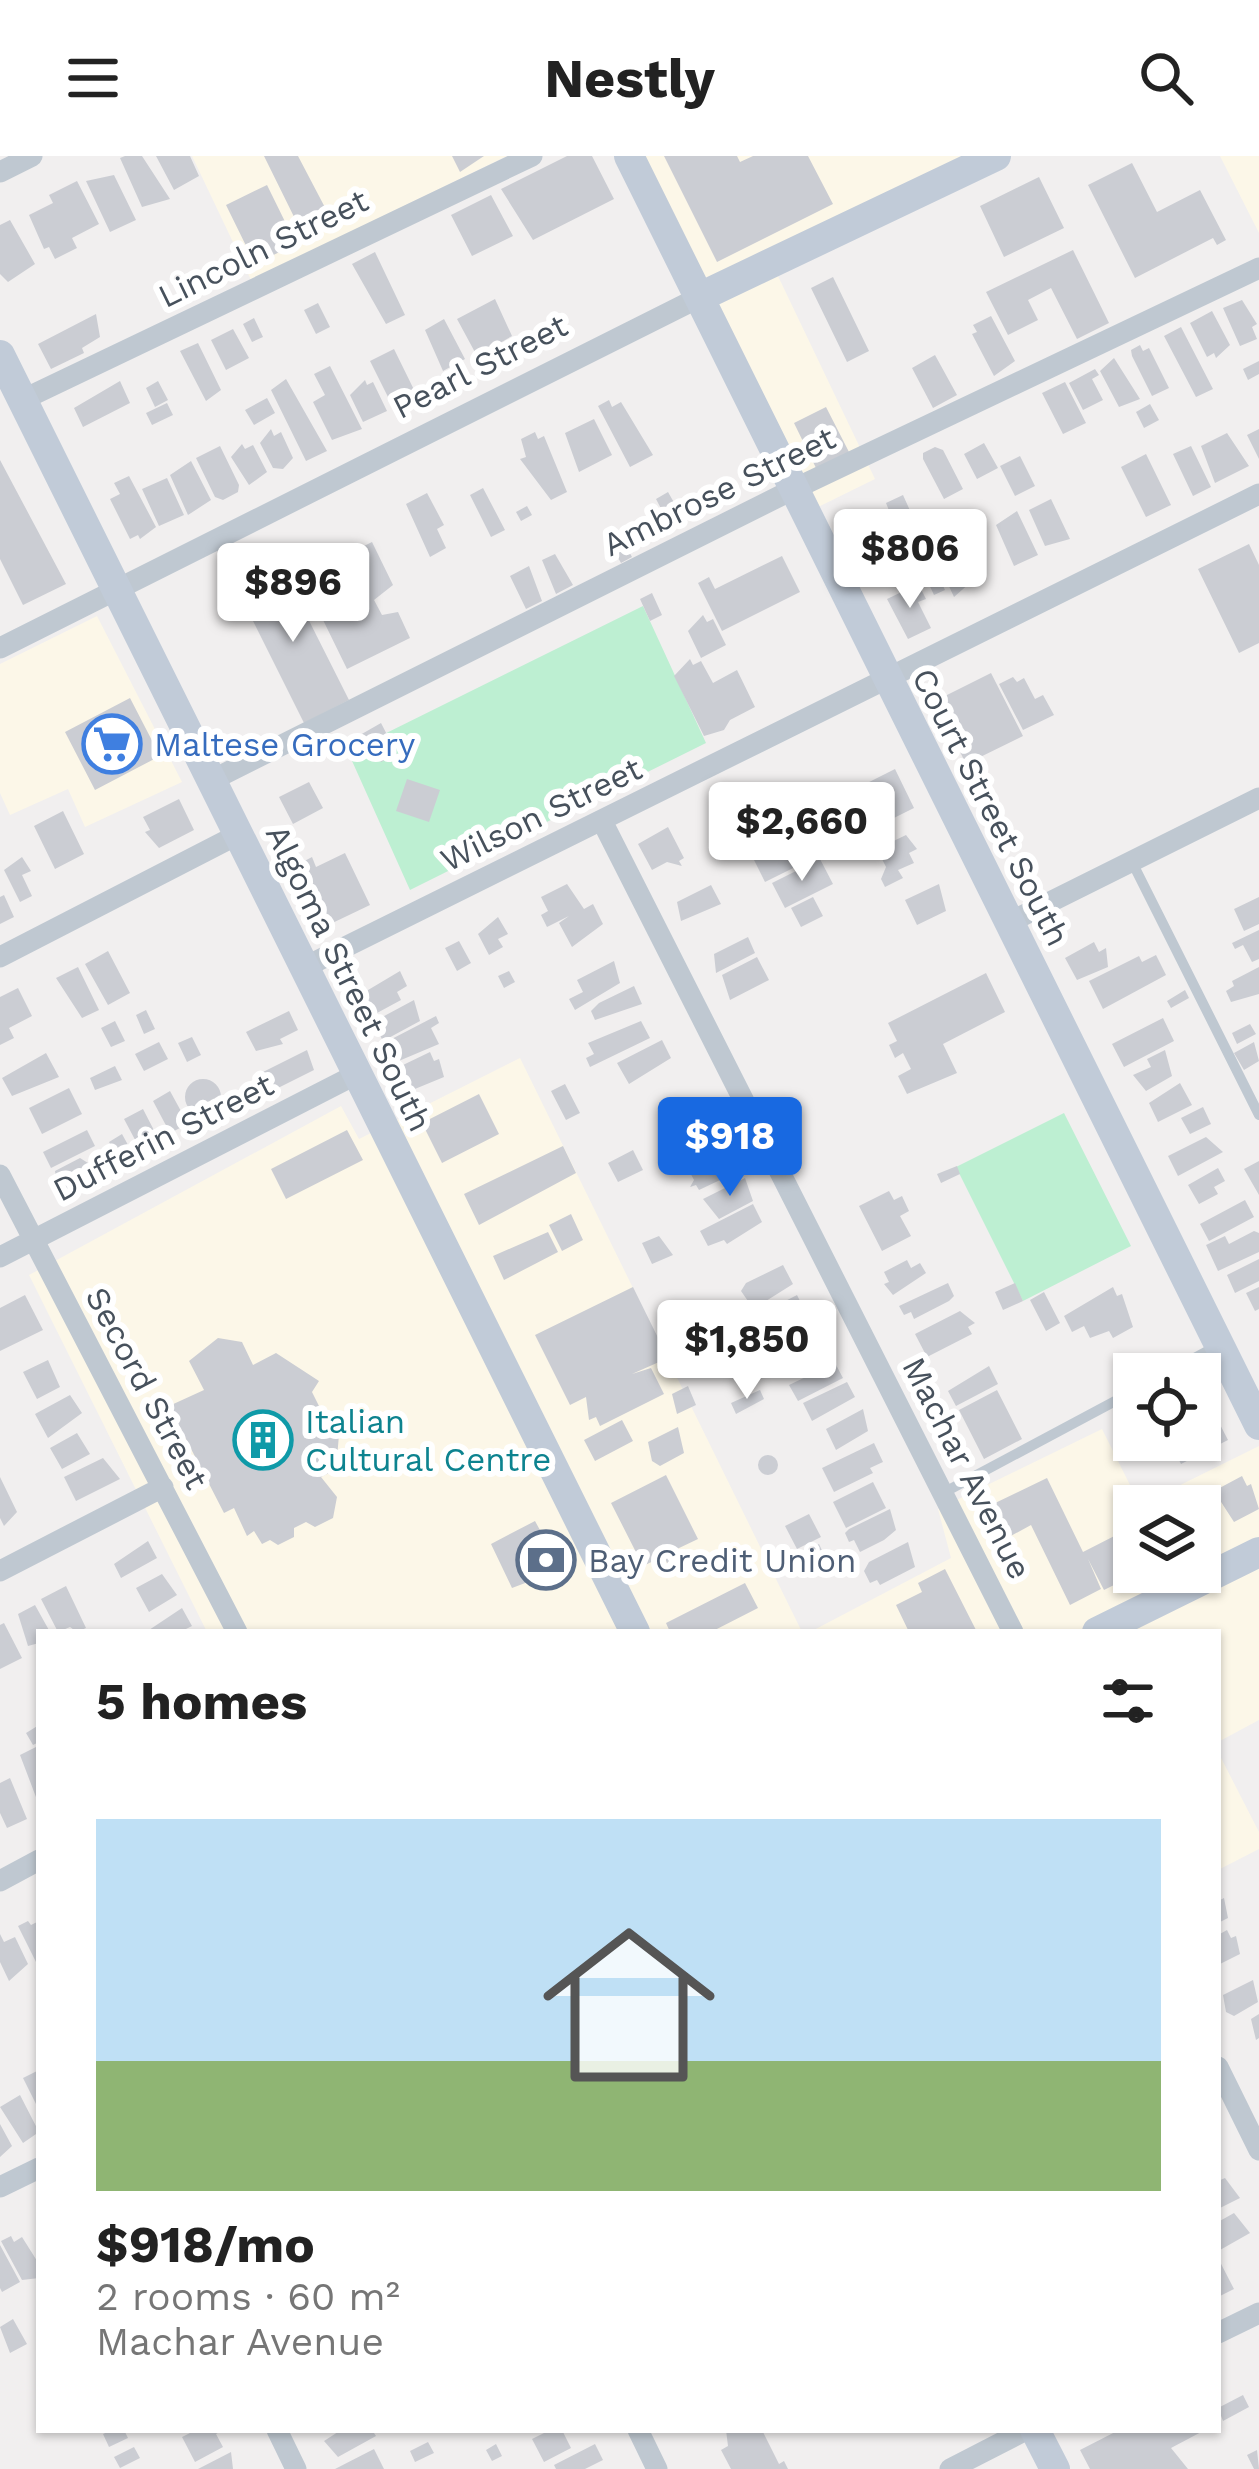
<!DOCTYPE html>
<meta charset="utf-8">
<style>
body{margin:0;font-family:"Work Sans",sans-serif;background:#f6f6f6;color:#222;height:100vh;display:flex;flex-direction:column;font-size:45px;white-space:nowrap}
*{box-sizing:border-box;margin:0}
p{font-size:39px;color:#767676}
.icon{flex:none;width:66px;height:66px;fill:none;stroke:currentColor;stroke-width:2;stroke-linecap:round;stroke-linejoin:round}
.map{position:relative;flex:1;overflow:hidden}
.side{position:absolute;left:36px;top:1473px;width:1185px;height:804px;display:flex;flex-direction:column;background:#fff;border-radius:0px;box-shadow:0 3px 9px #0004}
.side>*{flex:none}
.controls{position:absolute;left:1113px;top:1197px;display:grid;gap:24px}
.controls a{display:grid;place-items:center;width:108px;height:108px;border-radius:0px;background:#fff;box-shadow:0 3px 9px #0004;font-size:60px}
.price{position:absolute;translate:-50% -102px;padding:0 27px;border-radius:12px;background:#fff;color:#222;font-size:39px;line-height:78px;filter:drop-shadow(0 3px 6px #0008)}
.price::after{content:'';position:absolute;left:50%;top:72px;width:36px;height:27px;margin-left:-18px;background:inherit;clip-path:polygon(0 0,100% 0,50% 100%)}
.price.active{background:#1869e1;color:#fff}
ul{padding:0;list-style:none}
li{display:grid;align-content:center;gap:24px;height:636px;padding:0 60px}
li span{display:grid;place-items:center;height:372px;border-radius:0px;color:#555}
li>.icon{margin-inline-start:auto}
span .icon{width:216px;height:216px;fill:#fffc;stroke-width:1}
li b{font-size:51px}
h2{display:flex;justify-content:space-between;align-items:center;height:144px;padding:0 60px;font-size:51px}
header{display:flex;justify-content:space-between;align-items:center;height:156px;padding:0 60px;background:#fff;font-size:54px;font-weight:700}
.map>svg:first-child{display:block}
.commercial{fill:#fcf7e8;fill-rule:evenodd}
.green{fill:#bdefd2}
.building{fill:#cbcdd3}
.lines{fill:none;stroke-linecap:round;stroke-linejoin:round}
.lane{stroke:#bfc8d1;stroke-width:10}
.street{stroke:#bfc8d1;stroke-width:21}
.secondary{stroke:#c1cbd8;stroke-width:30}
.labels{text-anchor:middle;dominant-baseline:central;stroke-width:12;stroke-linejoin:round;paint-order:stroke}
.street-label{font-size:33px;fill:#47515c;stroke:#fff}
.shop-label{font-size:33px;fill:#366cbe;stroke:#fff;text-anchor:start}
.culture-label{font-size:33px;fill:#0d838f;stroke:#fff;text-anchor:start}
.service-label{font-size:33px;fill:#4e5e75;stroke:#fff;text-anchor:start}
</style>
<header><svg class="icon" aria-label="menu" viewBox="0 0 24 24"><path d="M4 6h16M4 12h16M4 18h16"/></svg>Nestly<svg class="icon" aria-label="search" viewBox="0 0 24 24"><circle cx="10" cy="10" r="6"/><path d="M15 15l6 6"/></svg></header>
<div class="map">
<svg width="1259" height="2313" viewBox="0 0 1259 2313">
<rect width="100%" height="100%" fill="#f1efef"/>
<path class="commercial" d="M192,0H507L251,124Z
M644,0H1006L766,95L875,323L810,355Z
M1220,0H1259V77Z
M97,460L182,626L85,671L68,633L10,659L0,637V508Z
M520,902L802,1476H207L29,1119L341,950L359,983Z
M1102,1273L1140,1349L1259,1290V1564L1218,1586V1476H810L951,1402L938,1353ZM1134,1350H1200V1416H1134Z
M1218,1596L1259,1676V1693L1218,1714Z"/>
<path class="green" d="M643,450L706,587L410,734L348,596Z
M1064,957L1131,1090L1023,1145L956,1011Z"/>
<path class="building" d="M125,0H142L170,43L142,51L120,2Z
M156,0H190L199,20L174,34Z
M264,0H298L330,61L301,75Z
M452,0H484L460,16Z
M567,0H592L614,43L533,84L501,33Z
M664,0H737L740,6L753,0H808L833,48L717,106Z
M1132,7L1157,56L1200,34L1226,84L1217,89L1213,82L1135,122L1088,29Z
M114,19L136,64L110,76L86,25Z
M1039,21L1064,72L1004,101L980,50Z
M77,25L99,68L72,82L77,92L55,103L49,91L44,93L29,59L53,47L49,39Z
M267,29L296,88L255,108L226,49Z
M491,39L513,80L472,100L451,59Z
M10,64L35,108L8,126L0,118V69Z
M1073,94L1109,167L1077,183L1051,132L1028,144L1038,164L1008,179L986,136Z
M375,96L405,159L386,168L352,108Z
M833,121L869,195L847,206L811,132Z
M495,143L512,180L477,200L457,163Z
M1242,144L1257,168L1252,171L1257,183L1240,190L1223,152Z
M318,147L330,171L316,178L304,154Z
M1212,155L1230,189L1216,202L1214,197L1207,201L1190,167Z
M96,158L100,181L82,192L84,197L51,213L38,188Z
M991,160L1015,205L994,220L972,178L977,176L973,169Z
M254,162L263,181L252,186L243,168Z
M444,163L465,203L443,215L425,174Z
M1181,171L1213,233L1196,241L1164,180Z
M233,173L249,202L226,214L211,184Z
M198,187L221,234L206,245L180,195Z
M1140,189L1143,195L1149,192L1169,232L1152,240L1132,200L1131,194Z
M394,193L420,246L396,257L370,205Z
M935,199L957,239L933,252L912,212Z
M1114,202L1140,243L1119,251L1100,215Z
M1259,205V218L1248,224L1243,213Z
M330,210L362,273L332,284L313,246L325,239L314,218Z
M1095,213L1099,219L1092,223L1103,244L1083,254L1069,227Z
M286,223L327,295L306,305L271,234Z
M365,224L367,229L373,226L387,255L363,266L350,239Z
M120,225L130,247L83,271L74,252Z
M158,225L168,244L155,251L146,232Z
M1065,226L1086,267L1063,278L1042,237Z
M267,242L275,257L254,269L245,254Z
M609,244L612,251L621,246L653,299L630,311L598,250Z
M167,247L173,259L152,269L146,257Z
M1150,248L1159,264L1144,272L1136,256Z
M826,251L849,296L816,312L794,267Z
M594,263L612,299L579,316L565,277Z
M271,273L274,280L281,276L293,302L283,313L273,312L260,287Z
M1259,273V303L1247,279Z
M535,276L538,283L544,280L567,336L551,344L520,303L526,301L521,283Z
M1227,277L1249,310L1215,327L1201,290Z
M984,287L998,312L977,323L964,298Z
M242,288L245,293L253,289L267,316L249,329L231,301Z
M220,290L239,329L238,336L223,344L215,341L196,302Z
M1191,290L1211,331L1193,340L1173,298Z
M935,291L943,294L963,333L944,343L923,303V297Z
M1146,298L1171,349L1146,361L1121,311Z
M1020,300L1035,330L1015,340L1000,310Z
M0,304L66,428L23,449L0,403Z
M191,305L211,344L188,359L170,319Z
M129,320L156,371L140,383L138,379L130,383L110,343L120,338L114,327Z
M167,322L184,359L159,370L142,333Z
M483,332L505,374L491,381L470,339Z
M668,336L680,357L667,364L656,343Z
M427,337L444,369L437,373L446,392L430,401L406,348Z
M903,339L912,359L894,367L886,347Z
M1051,343L1070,383L1045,390L1029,354Z
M527,350L532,359L521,365L516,356Z
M1017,355L1038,399L1014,410L996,369Z
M902,369L913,391L875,410L864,387Z
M622,383L632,401L621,407L611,389Z
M372,386L393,429L374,444L382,459L398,456L410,482L347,513L302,421Z
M952,387L971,426L954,441L933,396Z
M1249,388L1259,409V487L1239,497L1198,413Z
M555,398L573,429L556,438L542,404Z
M782,400L800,436L722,475L698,427L709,421L715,433Z
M529,410L542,445L526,453L510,420Z
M282,411L349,544L304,567L237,433Z
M936,415L945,434L934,439L925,420Z
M912,431H920L926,443L918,446L931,472L908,483L887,443Z
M652,437L662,459L650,465L640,443Z
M703,459L707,466L713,463L726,489L701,502L688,475Z
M690,503L693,509L701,505L713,527L737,514L755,551L730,564L724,574L704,580L674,520Z
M991,517L1023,580L966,608L935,545Z
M1013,521L1017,526L1024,522L1035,543L1043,539L1054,559L1023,574L999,528Z
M130,542L160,600L95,634L65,576Z
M381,567L397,598L381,606L360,579Z
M895,613L914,652L765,726L746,688Z
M407,623L440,634L429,666L396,655Z
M309,626L323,652L293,668L279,641Z
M179,643L194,674L159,692L145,676L150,674L143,661Z
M63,655L84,698L55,713L34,670Z
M668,671L684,702L679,705L682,710L667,706L652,714L638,688Z
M906,679L917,693L909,697L914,707L898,714L903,722L885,731L881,723L886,711L877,693Z
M345,697L370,749L324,771L295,710L312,701L316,711Z
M22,701L31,715L22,719L32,740L20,746L4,714Z
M820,703L833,728L785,752L772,727Z
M567,728L584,753L593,748L603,768L572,791L559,767L569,760L547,771L541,759L548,755L541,741Z
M939,728L946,755L917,769L905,744Z
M711,729L721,748L681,765L677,746Z
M4,739L14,761L0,768V741Z
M813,741L823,760L801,771L791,752Z
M1259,741V768L1244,775L1234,753Z
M498,761L508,778L498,783L503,791L489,799L478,778Z
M1259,774V803L1252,806L1243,789L1235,793L1232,787Z
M748,781L755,797L716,817L714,798Z
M459,785L471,807L457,815L445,792Z
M1094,786L1099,796L1106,792L1108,811L1077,824L1065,802Z
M108,795L130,837L108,849L85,808Z
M1156,799L1166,819L1103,853L1089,825L1139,800L1142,806Z
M757,801L769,824L730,844L722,819Z
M614,805L620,827L575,854L569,843L583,836L577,824Z
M78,811L99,854L82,862L56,822Z
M1259,811V838L1231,846L1226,835L1234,830L1232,825Z
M400,815L407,830L397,836L401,844L377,857L371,847L364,851L358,840Z
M509,815L515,826L504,832L498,820Z
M986,817L1005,856L943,888L957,917L907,938L898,920L911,913L903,897L895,902L889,889L897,885L888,867Z
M634,830L642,848L595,864L591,855L599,847Z
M18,832L32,860L9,872L14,882L0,889V841Z
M1185,834L1189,842L1171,852L1167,845Z
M414,844L420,865L383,885L373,866Z
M146,854L155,873L144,878L136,859Z
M289,855L298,874L280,883L283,888L256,895L246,876Z
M436,860L439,867L431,872L439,888L394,907L384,887Z
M1163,862L1174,885L1124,911L1112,888Z
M115,865L125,885L111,891L101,872Z
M641,865L650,882L590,911L586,902L594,898L588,887Z
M1250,868L1256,878L1237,888L1232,877Z
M192,881L201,899L187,906L178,887Z
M662,884L671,902L629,928L617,907Z
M159,886L168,903L144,915L135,898Z
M1254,886L1259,905L1244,914L1234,897Z
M307,894L314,914L270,936L261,917Z
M1165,894L1172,920L1146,935L1133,919L1151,911L1147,903Z
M430,896L434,905L439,903L444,921L410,935L403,909Z
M46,897L59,921L12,940L2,922Z
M115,910L122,924L95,934L90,922Z
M185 941a18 18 0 1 1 36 0a18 18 0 1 1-36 0Z
M1180,927L1192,949L1158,966L1149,947Z
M565,928L580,957L566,964L551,935Z
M69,932L82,958L42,978L29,952Z
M170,935L188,968L170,977L153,945Z
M479,938L499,978L442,1007L422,967Z
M1203,951L1211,968L1190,978L1181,962Z
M143,953L160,986L141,995L124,963Z
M709,961L717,986L687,1001L672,981Z
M87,974L95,990L51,1012L43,996Z
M347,974L363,1004L286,1043L271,1013Z
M122,978L133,998L119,1005L109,986Z
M1206,981L1223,996L1178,1020L1168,1000Z
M563,990L576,1017L479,1069L464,1038Z
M633,994L643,1014L618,1026L608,1007Z
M727,996L737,1016L699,1034L696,1029L690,1031L694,1024L687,1011Z
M80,1002L88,1007L92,1025L66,1038L64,1032L58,1035L55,1015Z
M1259,1005V1039L1244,1013Z
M957,1010L960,1018L941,1027L937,1018Z
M1218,1012L1225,1025L1214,1031L1218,1038L1199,1048L1188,1029Z
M745,1022L753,1045L719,1063L703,1043Z
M889,1035L894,1044L902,1040L909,1055L900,1060L911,1080L882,1095L859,1050Z
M1245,1044L1254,1061L1209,1085L1200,1068Z
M753,1048L762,1066L727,1088L724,1084L708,1090L700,1075Z
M571,1058L583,1084L562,1095L549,1069Z
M1254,1075L1259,1077V1096L1218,1115L1206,1089L1225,1080L1229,1088Z
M548,1076L558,1096L504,1124L493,1100Z
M659,1080L673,1099L652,1108L642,1087Z
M1259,1103V1125L1235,1137L1227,1119Z
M907,1104L911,1112L920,1107L926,1117L893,1139L884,1128L889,1126L884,1116Z
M783,1109L793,1128L758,1150L750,1148L741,1135L746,1127Z
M948,1127L954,1140L949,1145L914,1163L911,1156L904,1159L899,1150Z
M1015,1127L1023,1145L1003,1154L995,1136Z
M633,1131L668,1202L632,1218L651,1212L664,1238L600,1270L596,1261L589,1264L586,1241L570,1249L535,1179Z
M1113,1131L1117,1140L1122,1138L1133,1171L1113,1182L1109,1175L1090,1182L1084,1170L1072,1176L1064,1160Z
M1259,1131V1153L1255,1155L1246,1137Z
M1044,1136L1060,1167L1046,1175L1030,1144Z
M25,1139L43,1174L0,1195V1152Z
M797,1139L807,1159L779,1174L768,1154Z
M703,1148L709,1160L689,1170L683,1159Z
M960,1155L975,1167L968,1171L972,1178L927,1201L915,1178Z
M812,1168L826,1183L820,1186L823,1193L794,1207L790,1200L778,1206L767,1190Z
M716,1180L722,1194L702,1204L695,1190Z
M218,1182L242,1186L253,1209L276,1197L319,1225L312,1236L327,1266L340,1267L337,1302L325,1308L329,1317L321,1321L337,1341L333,1362L315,1371L306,1366L294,1372V1381L278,1389L270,1384L262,1388L254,1375L247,1380L234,1352L224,1357L169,1250L204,1234L189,1205Z
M48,1204L60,1231L37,1243L23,1216Z
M835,1207L843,1222L798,1245L789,1229Z
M989,1210L998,1228L956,1250L948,1235Z
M847,1226L855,1241L812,1265L803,1247Z
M688,1230L696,1249L677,1258L672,1238Z
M760,1234L764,1243L736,1258L731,1247Z
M997,1234L1022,1283L984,1303L959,1254Z
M70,1239L82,1257L48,1282L35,1258Z
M863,1253L868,1275L836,1294L826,1273Z
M1213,1255L1228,1284L1181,1308L1169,1284H1200V1262Z
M622,1264L633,1285L595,1305L584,1284Z
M678,1271L684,1297L660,1310L652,1305L648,1286Z
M77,1277L90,1298L62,1313L50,1292Z
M874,1287L883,1306L870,1312L873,1317L834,1336L822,1312Z
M758 1309a10 10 0 1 1 20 0a10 10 0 1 1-20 0Z
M103,1302L120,1323L76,1345L64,1321Z
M666,1319L698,1383L677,1393L680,1400L667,1407L664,1400L643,1410L611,1347Z
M1242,1320L1247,1330L1251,1328L1259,1353L1234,1366L1214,1335Z
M0,1321L17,1356L4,1370L0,1362Z
M1047,1322L1083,1396L1134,1370V1419L1104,1434L1088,1403L1101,1433L1070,1449L1031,1369L1007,1382L991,1349Z
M873,1326L886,1352L846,1372L833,1346Z
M890,1353L896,1374L884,1384L860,1396L854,1384L849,1386L845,1377L849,1373Z
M809,1358L821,1381L797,1393L785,1370Z
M535,1365L552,1396L536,1407L549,1418L512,1432L491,1388Z
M148,1385L157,1402L121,1422L114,1408Z
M908,1386L915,1411L880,1429L877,1424L870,1427L864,1415L869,1406Z
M819,1388L828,1407L809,1417L799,1398Z
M945,1413L977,1476H909L896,1449L922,1436L918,1427Z
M162,1418L177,1439L149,1456L136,1432Z
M745,1427L758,1452L711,1476H670L666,1467Z
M66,1430L86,1472L77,1476L70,1471L58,1476L41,1443Z
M35,1449L50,1476H39V1487L28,1490L18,1458Z
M182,1452L192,1470L180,1476H146Z
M4,1467L22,1502L0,1513V1469Z
M39,1569V1586L33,1589L26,1577Z
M36,1591L39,1597V1649L20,1599Z
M10,1622L27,1663L7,1672L0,1657V1627Z
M1224,1742L1228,1762L1218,1767V1745Z
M28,1765L31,1769L39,1765L36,1806L18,1770Z
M1227,1774L1231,1782L1236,1780L1240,1798L1218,1809V1779Z
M0,1778L4,1786L15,1781L28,1808L9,1825L0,1806Z
M1253,1824L1258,1846L1234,1860L1226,1856L1223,1839Z
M1259,1858V1882L1256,1884L1251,1863Z
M39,1914V1954L23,1922Z
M20,1939L39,1976L23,1987L0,1951Z
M0,1968L12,1990L0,2001Z
M1225,2022L1240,2042L1218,2053V2025Z
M1234,2057L1250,2077L1220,2094L1218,2066Z
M11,2080L14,2086L22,2081L39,2108V2122L22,2124L1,2085Z
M0,2089L20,2126L2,2136L0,2132Z
M1218,2102L1234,2133L1218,2141Z
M13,2163L27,2188L10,2197L0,2171Z
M1243,2239L1249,2251L1223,2265L1218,2252Z
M112,2274H124L128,2282L109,2291L103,2278Z
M196,2274H223L216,2278L223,2291L195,2306L182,2281Z
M341,2274H372L376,2280L338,2301L324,2285Z
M550,2274H562L571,2292L544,2306L532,2283Z
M726,2274H762L779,2308L784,2305L788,2313H731L721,2294L728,2290Z
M1119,2274H1205L1171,2292L1188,2313H1090L1080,2294Z
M428,2286L434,2297L415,2306L410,2295Z
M496,2288L502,2300L492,2305L486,2294Z
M595,2288L603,2304L585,2313H556L554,2309Z
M134,2291L140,2302L120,2312L114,2301Z
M374,2293L384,2313H335Z
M1257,2294L1259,2313H1254L1247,2299Z
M231,2296L233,2313H198Z"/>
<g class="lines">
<path class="lane" d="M1132,706L1259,959
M1165,1218L1215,1191
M943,1337L1134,1235"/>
<path class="street" d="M0,16L32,0
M22,244L532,0
M0,492L702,140
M212,624L792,334L1259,112
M602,665L1013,1476
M1010,766L1259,642
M0,801L237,679
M303,812L1259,338
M0,1019L237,1476
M0,1101L355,919
M0,1415L163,1331
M0,1725L39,1704
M1218,1911L1259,1994
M0,2031L39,2012
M1218,2177L1259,2157
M277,2274L296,2313
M638,2274L657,2313
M950,2313L1026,2274"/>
<path class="secondary" d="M629,0L1259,1269
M702,140L996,0
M0,199L635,1476
M1097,1476L1259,1396
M1035,2274L1055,2313"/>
</g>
<defs>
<symbol id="supermarket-ring" viewBox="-11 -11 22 22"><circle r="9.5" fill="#fff" stroke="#3f7fe0" stroke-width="1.5"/><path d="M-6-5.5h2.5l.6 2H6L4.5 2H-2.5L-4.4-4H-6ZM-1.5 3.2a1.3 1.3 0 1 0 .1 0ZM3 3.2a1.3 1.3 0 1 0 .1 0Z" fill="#3f7fe0"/></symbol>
<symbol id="building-ring" viewBox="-11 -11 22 22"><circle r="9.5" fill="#fff" stroke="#0f9aa8" stroke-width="1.5"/><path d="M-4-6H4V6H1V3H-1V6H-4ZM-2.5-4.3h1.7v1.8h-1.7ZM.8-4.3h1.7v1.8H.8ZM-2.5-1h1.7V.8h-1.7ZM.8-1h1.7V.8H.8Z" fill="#0f9aa8"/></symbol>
<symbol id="bank-ring" viewBox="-11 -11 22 22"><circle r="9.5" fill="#fff" stroke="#5c6f8a" stroke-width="1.5"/><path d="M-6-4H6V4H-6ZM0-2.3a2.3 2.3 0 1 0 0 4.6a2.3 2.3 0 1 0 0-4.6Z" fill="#5c6f8a"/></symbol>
</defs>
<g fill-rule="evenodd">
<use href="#supermarket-ring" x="79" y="555" width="66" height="66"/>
<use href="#building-ring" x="230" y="1251" width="66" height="66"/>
<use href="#bank-ring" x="513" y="1371" width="66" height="66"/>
</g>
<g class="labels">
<g class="street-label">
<text transform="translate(263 92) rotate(-26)">Lincoln Street</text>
<text transform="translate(480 210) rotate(-27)">Pearl Street</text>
<text transform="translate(719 335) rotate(-26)">Ambrose Street</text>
<text transform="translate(991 651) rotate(63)">Court Street South</text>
<text transform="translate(541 658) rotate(-26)">Wilson Street</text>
<text transform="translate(349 822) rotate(64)">Algoma Street South</text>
<text transform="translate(163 981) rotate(-27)">Dufferin Street</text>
<text transform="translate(147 1232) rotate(62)">Secord Street</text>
<text transform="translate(967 1312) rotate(63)">Machar Avenue</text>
</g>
<g class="shop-label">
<text x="154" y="588">Maltese Grocery</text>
</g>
<g class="culture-label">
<text x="305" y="1265">Italian<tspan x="305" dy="38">Cultural Centre</tspan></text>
</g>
<g class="service-label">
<text x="588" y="1404">Bay Credit Union</text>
</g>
</g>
</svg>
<div class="controls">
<a><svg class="icon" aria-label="locate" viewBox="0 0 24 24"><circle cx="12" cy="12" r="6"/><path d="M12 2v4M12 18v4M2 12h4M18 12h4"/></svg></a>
<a><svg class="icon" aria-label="layers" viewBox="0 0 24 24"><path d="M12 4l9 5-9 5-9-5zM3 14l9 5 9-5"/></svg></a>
</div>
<b class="price" style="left:910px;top:455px">$806</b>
<b class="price" style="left:293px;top:489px">$896</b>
<b class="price" style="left:802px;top:728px">$2,660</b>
<b class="price active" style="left:730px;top:1043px">$918</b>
<b class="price" style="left:747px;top:1246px">$1,850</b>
<section class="side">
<h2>5 homes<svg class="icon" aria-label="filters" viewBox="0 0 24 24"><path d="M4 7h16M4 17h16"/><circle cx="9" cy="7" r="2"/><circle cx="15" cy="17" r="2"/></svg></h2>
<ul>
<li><span style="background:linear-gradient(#bfe0f5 65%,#8fb573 0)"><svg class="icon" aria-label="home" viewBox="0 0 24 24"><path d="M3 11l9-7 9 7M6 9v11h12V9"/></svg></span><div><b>$918/mo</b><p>2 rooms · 60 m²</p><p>Machar Avenue</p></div></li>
</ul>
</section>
</div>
